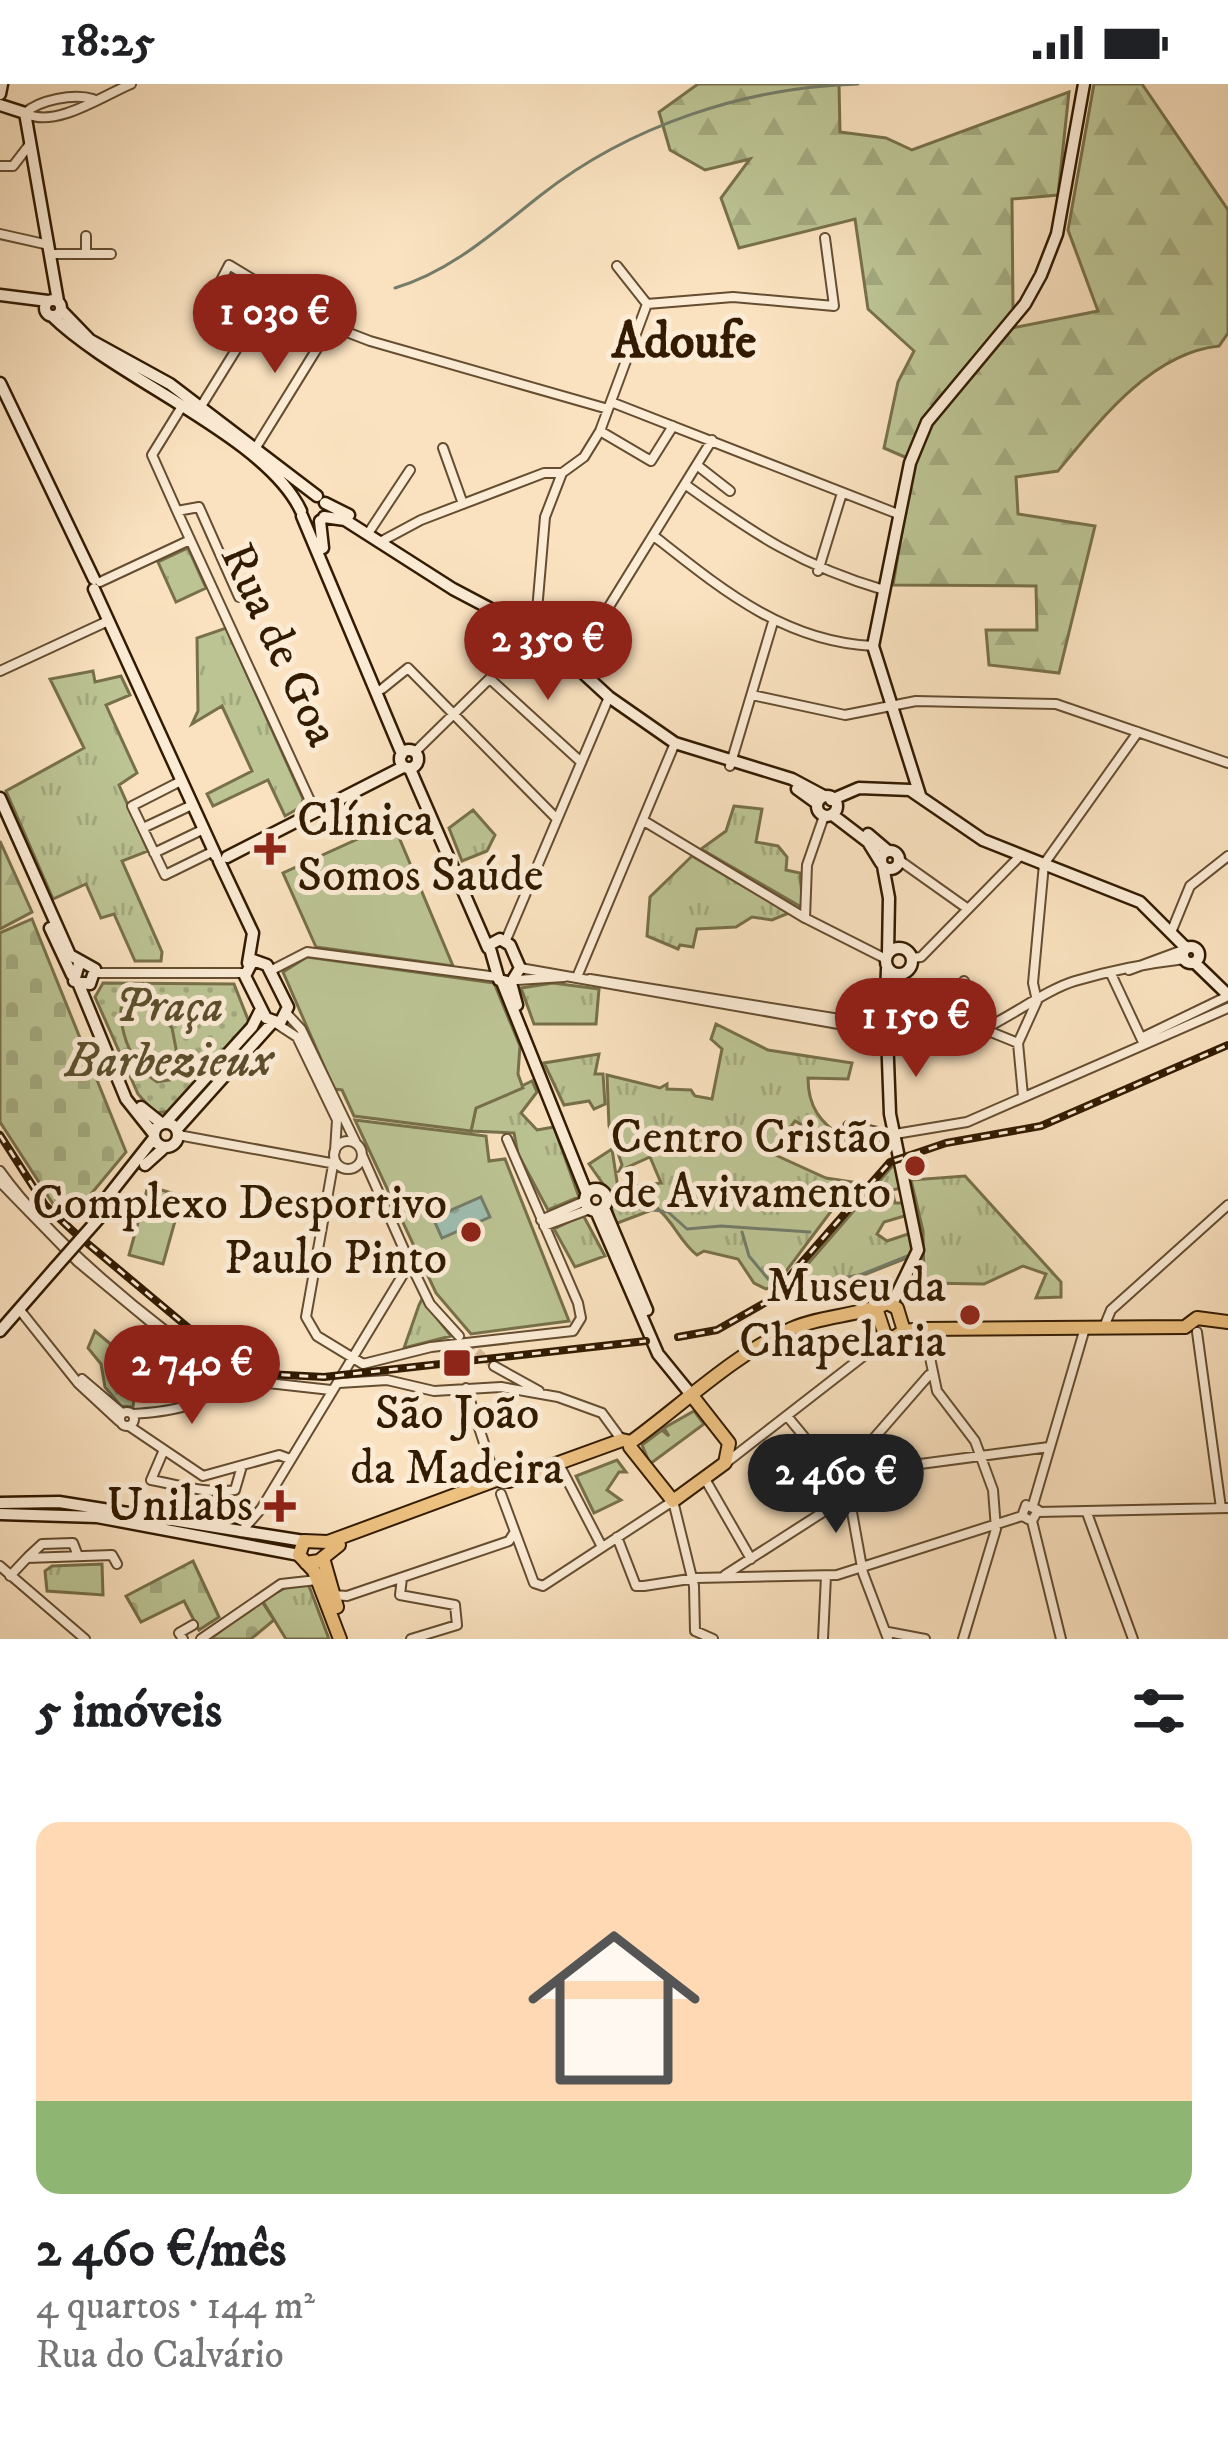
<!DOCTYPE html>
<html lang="pt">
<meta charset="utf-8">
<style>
body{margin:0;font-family:"IM FELL DW Pica",serif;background:#f6f6f6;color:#202124;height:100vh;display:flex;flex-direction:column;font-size:45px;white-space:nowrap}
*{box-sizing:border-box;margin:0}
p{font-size:39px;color:#757577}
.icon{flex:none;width:66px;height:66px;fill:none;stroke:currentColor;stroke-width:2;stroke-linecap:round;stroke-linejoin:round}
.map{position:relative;height:1555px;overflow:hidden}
.details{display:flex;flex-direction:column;background:#fff;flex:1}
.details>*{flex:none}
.price{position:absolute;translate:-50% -102px;padding:0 27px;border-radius:42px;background:#8f2418;color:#fff;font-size:39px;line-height:78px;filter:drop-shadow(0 3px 6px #0008)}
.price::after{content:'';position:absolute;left:50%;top:72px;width:36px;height:27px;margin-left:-18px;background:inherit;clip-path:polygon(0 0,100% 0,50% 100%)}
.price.selected{background:#222;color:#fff}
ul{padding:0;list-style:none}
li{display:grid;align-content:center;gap:24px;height:636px;padding:0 36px}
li+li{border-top:3px solid #e0e0e0}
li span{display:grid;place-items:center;height:372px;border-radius:24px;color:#555}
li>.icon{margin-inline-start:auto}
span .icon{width:216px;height:216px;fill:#fffc;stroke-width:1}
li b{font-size:51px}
h2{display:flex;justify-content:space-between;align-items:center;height:144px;padding:0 36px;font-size:51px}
.status{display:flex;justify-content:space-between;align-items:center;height:84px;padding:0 60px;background:#fff;direction:ltr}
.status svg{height:33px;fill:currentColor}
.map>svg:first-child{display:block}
.grass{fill:url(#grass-tufts);stroke:#77704a;stroke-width:3}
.forest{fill:url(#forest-firs);stroke:#77704a;stroke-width:3}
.cemetery{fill:url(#cemetery-stones);stroke:#77704a;stroke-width:3}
.park{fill:url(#park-dots);stroke:#77704a;stroke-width:3}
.garden{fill:#bcc494;stroke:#77704a;stroke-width:3}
.water{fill:url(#water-ripples);stroke:#737d6a;stroke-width:3}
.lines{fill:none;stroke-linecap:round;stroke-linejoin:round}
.stream{stroke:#737d6a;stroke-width:3}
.street-tunnel{stroke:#d2ba9a;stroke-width:8;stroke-dasharray:8 4;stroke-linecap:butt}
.street-casing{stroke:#644d30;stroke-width:12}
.secondary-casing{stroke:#321b00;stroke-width:15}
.primary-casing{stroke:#321b00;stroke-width:16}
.street{stroke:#fcecd6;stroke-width:8}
.secondary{stroke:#fcecd6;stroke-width:10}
.primary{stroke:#edc180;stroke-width:12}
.rail-casing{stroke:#321b00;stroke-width:8}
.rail{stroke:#fcecd6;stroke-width:3;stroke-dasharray:9;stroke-linecap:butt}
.secondary-bridge-casing{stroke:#321b00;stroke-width:15;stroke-linecap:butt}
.secondary-bridge{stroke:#fcecd6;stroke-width:10}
.poi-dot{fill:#8f2418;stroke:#fcecd6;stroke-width:4.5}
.labels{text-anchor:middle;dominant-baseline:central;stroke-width:10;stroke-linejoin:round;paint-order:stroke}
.street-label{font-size:48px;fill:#321b00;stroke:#fcecd6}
.poi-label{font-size:48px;fill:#321b00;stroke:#fcecd6;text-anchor:end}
.park-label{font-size:48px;font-style:italic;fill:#5b4e2c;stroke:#fcecd6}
.neighbourhood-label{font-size:51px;font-weight:bold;fill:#321b00;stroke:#fcecd6}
</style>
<div class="status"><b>18:25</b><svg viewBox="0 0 49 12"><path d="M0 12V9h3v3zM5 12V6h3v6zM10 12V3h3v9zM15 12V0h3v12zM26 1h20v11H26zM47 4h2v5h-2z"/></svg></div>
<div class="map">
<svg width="1228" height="1555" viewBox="0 0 1228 1555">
<defs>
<pattern id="grass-tufts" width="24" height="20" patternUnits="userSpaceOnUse" patternTransform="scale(3)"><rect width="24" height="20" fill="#bcc494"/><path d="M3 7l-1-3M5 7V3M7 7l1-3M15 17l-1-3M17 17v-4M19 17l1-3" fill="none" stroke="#a2a87e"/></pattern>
<pattern id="forest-firs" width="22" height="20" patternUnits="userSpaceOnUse" patternTransform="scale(3)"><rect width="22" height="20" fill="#bcc494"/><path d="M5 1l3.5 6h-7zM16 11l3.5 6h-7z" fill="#a2a87e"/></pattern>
<pattern id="cemetery-stones" width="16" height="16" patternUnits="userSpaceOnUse" patternTransform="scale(3)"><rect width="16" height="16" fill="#bcc494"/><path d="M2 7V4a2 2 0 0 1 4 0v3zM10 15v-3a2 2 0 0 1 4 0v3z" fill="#a2a87e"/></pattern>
<pattern id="park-dots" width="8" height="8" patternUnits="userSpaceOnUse" patternTransform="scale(3)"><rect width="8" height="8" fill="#bcc494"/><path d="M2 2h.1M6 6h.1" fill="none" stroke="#a2a87e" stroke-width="1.8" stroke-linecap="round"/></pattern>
<pattern id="water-ripples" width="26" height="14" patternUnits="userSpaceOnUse" patternTransform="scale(3)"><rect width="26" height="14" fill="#9ebeb1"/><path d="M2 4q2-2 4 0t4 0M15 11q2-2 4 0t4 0" fill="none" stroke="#89a396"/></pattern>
</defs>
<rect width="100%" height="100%" fill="#fae2c0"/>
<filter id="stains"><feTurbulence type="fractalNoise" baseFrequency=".00167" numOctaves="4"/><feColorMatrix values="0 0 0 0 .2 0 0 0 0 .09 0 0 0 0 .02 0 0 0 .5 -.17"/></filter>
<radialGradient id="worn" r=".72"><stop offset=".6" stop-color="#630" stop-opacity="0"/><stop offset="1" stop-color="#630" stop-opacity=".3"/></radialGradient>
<path class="grass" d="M188,464L206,504L176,518L158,478Z
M226,544L303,715L301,723L285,732L268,696L213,722L207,710L252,687L222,622L192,640L198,627L197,554Z
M93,587L95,598L121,592L130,611L106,621L137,689L119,701L148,767L122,777L162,868L161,877H135L114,830L101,834L86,800L53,815L6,707L84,664L50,595Z
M734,722L762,725L756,758L778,762L787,773L786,786L800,789L803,824L701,765L726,747Z
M473,726L495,751L487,767L462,777L449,744Z
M692,772L789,829L772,836L752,833L736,843L697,845L693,863L680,861L678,865L647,852L650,813Z
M553,899L599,905L596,940H534L521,904Z
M716,940L768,966L852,979L848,995L808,994C808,1023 820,1038 843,1054V1065L795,1037L771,1069L826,1094L853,1098L775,1202L766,1205L754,1199L738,1175L704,1167L697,1171C680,1158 674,1138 657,1124L615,1140L608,1107L589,1080L612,1065L618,1104L661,1099L650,1073L619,1087L622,1081L609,1042L607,991L660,1004L667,1000V1005L691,1006L695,1012L712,1015L722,965L711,955Z
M599,970L595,990H603L605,1020L594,1025L589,1017L564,1021L544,979Z
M532,997L537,1008L521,1029L537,1046L554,1043L579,1113L548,1126L518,1070L514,1049L471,1047L476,1024Z
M895,1079L901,1104L892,1106L895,1119H905L908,1131L884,1138L877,1150L887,1157L911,1149L912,1172L866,1190L788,1203Z
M965,1092L1061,1198V1213L1036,1214L1046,1190L1023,1182L984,1200L924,1199L923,1147L911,1096Z
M583,1131L605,1172L575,1183L554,1145Z
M422,1215L451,1252L404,1264L419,1221Z
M95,1247L114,1263L128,1262L143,1276L148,1271L177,1283L136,1294L133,1323L121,1322L105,1303L101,1280L88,1264Z
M102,1480L103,1511L47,1507L45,1487L52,1482Z
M295,1499L309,1502L329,1555H286L262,1516Z"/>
<path class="forest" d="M698,0H839L840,48L886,54L912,66L1069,8L1058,111L1012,115L1013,227L933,321L907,374L884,364L898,298L914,267L868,225L855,135L739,164L721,114L750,75L705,86L670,66L659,28Z
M1094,0H1142L1228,126V249L1219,262C1151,269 1099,337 1058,387L1016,393L1018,430L1095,442L1059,589L989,581L986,546H1037L1036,502L893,501L914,376L927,345L1012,244L1098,227L1068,146Z
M0,757L32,828L0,845Z"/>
<path class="cemetery" d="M32,835L126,1068L86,1116L59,1129L0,1038V849Z
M193,1477L219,1533L199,1546L184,1517L141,1538L126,1512Z
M261,1516L274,1536L251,1555H210Z"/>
<path class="park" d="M103,899L234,900L249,938L173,1027L155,1029L138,1010L95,913Z"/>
<path class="garden" d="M393,739L453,882L316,863L283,789Z
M307,873L494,899L520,962L518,990L523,1004L476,1024L471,1047L354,1032L342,1006L334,1005L283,888Z
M140,910L172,944L179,980L170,996L157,998C133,983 120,951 121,924Z
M355,1036L486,1052L489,1077L505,1075L569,1237L471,1250L436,1209Z
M148,1102L182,1112L163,1180L129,1171Z
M694,1327L704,1340L650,1380L642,1361L662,1346L669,1352L664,1344Z
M617,1376L626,1388H619L607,1406L621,1416L594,1429L576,1392Z"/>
<path class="water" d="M481,1113L490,1133L442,1154L433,1134Z"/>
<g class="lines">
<path class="stream" d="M395,204C452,187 495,147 541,111C630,41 747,3 858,0
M616,1121L668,1128L687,1145L721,1142L810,1148
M742,1148L749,1172L774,1202
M782,1209L860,1191L910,1171"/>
<path class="street-tunnel" d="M459,1252L494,1282"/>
<defs>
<path id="street" d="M25,29C39,16 74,9 93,15
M27,30C56,44 104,11 131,0
M0,82H13L30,60
M0,150L49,161
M86,152V169
M52,170H111
M617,182L647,220
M217,204L229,181L331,242L370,257L608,325
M611,318L898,430
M181,324L152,371L177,427L199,423L239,513
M200,324L273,206
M600,347L651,377L673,342
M443,364L463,420
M255,365L331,242
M698,382L730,407
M686,401C754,450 802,482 884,506
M177,427L312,721
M371,445L410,386
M654,452C720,504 784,558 873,562
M380,458L421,436L544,389H562
M818,487L842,409
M100,498L190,456
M571,584L712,356
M0,587L108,537
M490,595L581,678
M382,605L408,584L557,735
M752,611L845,631L916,617L1056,620L1228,679
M415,668L535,550L545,433L562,389L584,373L600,347L647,220L733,213L834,222L825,154
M730,682L773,538
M181,697L132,722L165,791L214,767
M823,735L807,781L805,834L886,875
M644,737L805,834
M143,744L192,721
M154,769L204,745
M899,776L968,825
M1172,846L1190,802L1228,772
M506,856L609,613
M911,874L921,873L1020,772
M520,884L884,948
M1129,886L1183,866
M270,887L307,868L497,893
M96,889H245
M1112,892L1142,956
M577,893L675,659
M590,895L884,942
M517,896L564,893
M964,897L981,948
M288,931L301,945L356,1059
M277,940L297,953L337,1036L335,1067
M986,946L1018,959
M895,948C955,987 1022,913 1075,897C1109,887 1150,879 1185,875
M1141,954L1226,913
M1023,1012L1018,959L1037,917L1033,899L1044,780L1138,648
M847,1048L883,1052L967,1038L1228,924
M847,1048L848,1042L887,1050
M178,1051L336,1080
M334 1071a14 14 0 1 1 28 0a14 14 0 1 1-28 0Z
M333,1081L306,1233L317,1252L363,1280L431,1263L573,1247L581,1234L578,1219L507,1055
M0,1087C49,1156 151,1240 222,1287
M0,1098L78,1178L217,1293
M541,1136L585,1117
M544,1142L590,1125
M410,1179L430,1220L459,1252
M19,1225L78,1299L119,1337
M1104,1243L1111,1226L1228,1121
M924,1245L937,1307L975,1357L993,1406L996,1445L963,1555
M1197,1248L1221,1424
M494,1282L539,1307
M217 1294a7 7 0 1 1 14 0a7 7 0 1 1-14 0Z
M82,1295L122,1329
M232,1295L331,1306
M339,1299L387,1296L434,1307L501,1303L558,1313L602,1329L621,1355
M466,1304L496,1396
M120 1335a7 7 0 1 1 14 0a7 7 0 1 1-14 0Z
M133,1330C162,1328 202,1325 219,1299
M787,1332L848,1406L863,1489L888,1555
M129,1342L203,1392L279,1371L290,1375
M163,1368L151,1396C180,1401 205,1410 235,1406L242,1382
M727,1378L888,1253
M856,1379L905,1382L1049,1363
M848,1384L929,1291
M562,1386L601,1461
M705,1395L751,1475
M501,1410L534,1499L543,1502L673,1417L694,1502L695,1547L713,1555
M1033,1421L1085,1244
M1038,1428L1228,1424
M1087,1429L1133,1555
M1032,1437L1061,1555
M241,1448L261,1425L410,1179L362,1071
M617,1453L636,1502H644L696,1494L837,1491L1022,1432L1032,1437L1038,1426L1026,1421L1022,1432
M28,1473L42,1460L73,1459L78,1472
M0,1482L85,1555
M725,1491L831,1423L842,1404
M10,1492L27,1474L112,1471L117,1480
M402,1494L400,1511L455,1521L457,1541L411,1555
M333,1511L347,1512L509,1457L514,1449
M888,1548L925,1555
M183,1555L179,1549L193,1541
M201,1555L281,1500L317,1496
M823,1555L826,1492"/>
<path id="secondary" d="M0,10L2,0
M0,21L25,29L58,217
M0,211L48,217
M45 224a8 8 0 1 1 16 0a8 8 0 1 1-16 0Z
M61,226L90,256L170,300L317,412
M52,232C116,295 266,352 301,427
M0,299L94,495
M325,419L349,431
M302,432L402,670
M324,433L345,436L453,505L544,553L609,613L675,659L792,695L822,711
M320,437L323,464
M94,505L216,772
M400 675a9 9 0 1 1 18 0a9 9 0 1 1-18 0Z
M410,685L488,864
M797,705L815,718
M920,711L873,562L910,379L927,338L1025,220L1041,191L1057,150L1084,0
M817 722a10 10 0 1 1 20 0a10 10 0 1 1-20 0Z
M0,714L70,871L95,885L90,900L74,897L79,880
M831,716L859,704L910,706L983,756L1140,818L1186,864
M834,732L868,758L881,779
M868,750L888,767
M881 776a9 9 0 1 1 18 0a9 9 0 1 1-18 0Z
M227,773L403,683
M219,777L253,849L248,879
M883,782L889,814L888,869
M50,844L72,891
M500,855L510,861L520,884L511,899L499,896L489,861Z
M1183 871a8 8 0 1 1 16 0a8 8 0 1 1-16 0Z
M886 877a13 13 0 1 1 26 0a13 13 0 1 1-26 0Z
M253,876L267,881L288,923L280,939L266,934L245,892Z
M1195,879L1226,909
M502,898L587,1110
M511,899L517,921
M79,901L126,1015L153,1049
M884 945a6 6 0 1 1 12 0a6 6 0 1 1-12 0Z
M885,940L887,885
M887,950L890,1030L918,1166L892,1220
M141,1023L161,1039
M154 1051a12 12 0 1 1 24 0a12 12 0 1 1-24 0Z
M165,1039L252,943L261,925
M177,1045L272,939
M145,1081L165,1063
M585 1116a11 11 0 1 1 22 0a11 11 0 1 1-22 0Z
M102,1120L154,1054
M604,1124L647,1226
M596,1127L658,1270L693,1313
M0,1247L55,1184
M0,1419L59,1418L304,1457
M0,1430L97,1433L299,1471"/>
<path id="primary" d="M877,1227L885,1251L893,1254L904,1247L924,1245L1185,1243L1197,1234L1228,1238
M630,1363L673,1417L725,1379L729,1359L693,1313
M323,1474L337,1523
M306,1479L319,1477L339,1461
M340,1555L314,1487L299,1471L304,1457L328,1458L496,1396L509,1397L622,1356L631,1358C682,1321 733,1271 791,1245C822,1231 860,1232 887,1219L897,1224L904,1247"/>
</defs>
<use href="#street" class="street-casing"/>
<use href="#secondary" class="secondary-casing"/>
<use href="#primary" class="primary-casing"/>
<use href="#street" class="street"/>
<use href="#secondary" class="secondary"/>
<use href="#primary" class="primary"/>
<defs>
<path id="rail" d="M0,1051L45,1121L75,1149L203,1256L266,1290L324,1293L646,1257
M678,1253L717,1246L768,1217L890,1078L946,1059L1041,1042L1228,961"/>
</defs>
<use href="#rail" class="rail-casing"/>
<use href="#rail" class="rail"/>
<defs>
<path id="secondary-bridge" d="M55,1184L108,1124"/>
</defs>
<use href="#secondary-bridge" class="secondary-bridge-casing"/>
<use href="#secondary-bridge" class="secondary-bridge"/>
</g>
<g class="poi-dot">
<path d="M264 747h12v12h12v12h-12v12h-12v-12h-12v-12h12z"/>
<circle cx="915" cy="1082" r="12"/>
<circle cx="471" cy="1148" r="12"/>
<circle cx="970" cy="1231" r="12"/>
<rect x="442" y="1264" width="30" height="30" rx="6"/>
<path d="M274 1404h12v12h12v12h-12v12h-12v-12h-12v-12h12z"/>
</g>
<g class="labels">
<g class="street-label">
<text transform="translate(279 561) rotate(65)">Rua de Goa</text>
</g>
<g class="poi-label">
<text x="297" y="737" text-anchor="start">Clínica<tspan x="297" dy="55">Somos Saúde</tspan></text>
<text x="891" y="1054">Centro Cristão<tspan x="891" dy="55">de Avivamento</tspan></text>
<text x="447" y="1120">Complexo Desportivo<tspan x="447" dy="55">Paulo Pinto</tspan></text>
<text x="946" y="1203">Museu da<tspan x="946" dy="55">Chapelaria</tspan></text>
<text x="457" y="1330" text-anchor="middle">São João<tspan x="457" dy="55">da Madeira</tspan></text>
<text x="253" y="1422">Unilabs</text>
</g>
<g class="park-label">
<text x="169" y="923">Praça<tspan x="169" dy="55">Barbezieux</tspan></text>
</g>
<g class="neighbourhood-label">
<text x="684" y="258">Adoufe</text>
</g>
</g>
<rect width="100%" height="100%" filter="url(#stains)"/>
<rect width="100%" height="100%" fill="url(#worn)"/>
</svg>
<b class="price" style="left:275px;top:292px">1 030 €</b>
<b class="price" style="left:548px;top:619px">2 350 €</b>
<b class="price" style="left:916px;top:996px">1 150 €</b>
<b class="price" style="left:192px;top:1343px">2 740 €</b>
<b class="price selected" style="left:836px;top:1452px">2 460 €</b>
</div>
<section class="details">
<h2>5 imóveis<svg class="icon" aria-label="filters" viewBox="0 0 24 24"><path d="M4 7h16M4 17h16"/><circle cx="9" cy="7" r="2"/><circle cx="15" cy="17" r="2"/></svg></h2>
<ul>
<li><span style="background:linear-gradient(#ffd9b3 75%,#8fb573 0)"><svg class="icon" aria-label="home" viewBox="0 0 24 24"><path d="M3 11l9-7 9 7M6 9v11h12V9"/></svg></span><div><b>2 460 €/mês</b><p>4 quartos · 144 m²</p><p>Rua do Calvário</p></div></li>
</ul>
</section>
